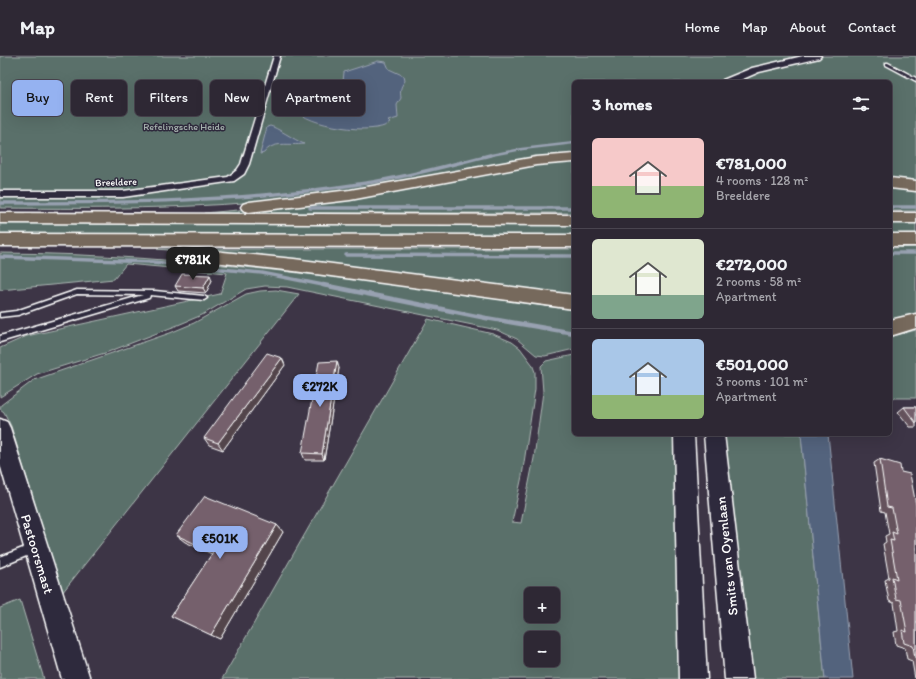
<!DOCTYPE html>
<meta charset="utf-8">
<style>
body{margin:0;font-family:Itim,sans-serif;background:#3a3440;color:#f1f3f6;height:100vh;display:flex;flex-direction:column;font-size:15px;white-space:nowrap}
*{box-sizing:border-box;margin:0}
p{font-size:13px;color:#a7a6ac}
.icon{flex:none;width:22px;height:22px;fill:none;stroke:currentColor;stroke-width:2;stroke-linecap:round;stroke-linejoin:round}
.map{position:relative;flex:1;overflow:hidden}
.panel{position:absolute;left:572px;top:24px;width:320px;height:356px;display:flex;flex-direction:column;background:#2e2834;border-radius:6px;box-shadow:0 4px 16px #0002,0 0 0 1px #49444f}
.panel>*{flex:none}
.guide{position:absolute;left:12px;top:24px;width:380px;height:36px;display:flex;gap:8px}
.controls{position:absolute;left:524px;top:531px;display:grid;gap:8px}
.controls a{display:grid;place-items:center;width:36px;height:36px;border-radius:6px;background:#2e2834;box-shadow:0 4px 16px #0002,0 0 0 1px #49444f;font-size:20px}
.price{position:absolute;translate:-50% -34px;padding:0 9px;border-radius:8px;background:#95b2f1;color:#111;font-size:13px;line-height:26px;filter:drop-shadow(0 1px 2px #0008)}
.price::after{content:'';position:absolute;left:50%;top:24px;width:12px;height:9px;margin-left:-6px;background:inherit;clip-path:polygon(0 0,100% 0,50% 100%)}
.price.current{background:#222;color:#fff}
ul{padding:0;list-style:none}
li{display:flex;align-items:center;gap:12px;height:100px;padding:0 20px}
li+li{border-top:1px solid #49444f}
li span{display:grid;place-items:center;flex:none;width:112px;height:80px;border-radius:6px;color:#555}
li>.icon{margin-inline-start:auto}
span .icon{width:48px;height:48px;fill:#fffc;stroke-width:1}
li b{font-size:17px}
h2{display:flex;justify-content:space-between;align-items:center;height:48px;padding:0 20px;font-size:17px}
.pill{padding:0 14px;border-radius:6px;background:#2e2834;box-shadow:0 4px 16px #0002,0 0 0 1px #49444f;font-size:14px;line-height:36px}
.pill.current{background:#95b2f1;color:#111}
header{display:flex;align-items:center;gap:24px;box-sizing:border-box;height:56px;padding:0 20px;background:#2e2834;border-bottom:1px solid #49444f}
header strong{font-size:19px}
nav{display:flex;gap:22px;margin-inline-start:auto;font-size:14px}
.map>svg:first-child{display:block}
.green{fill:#5a706a;stroke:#acb8b4;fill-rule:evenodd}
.water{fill:#53637d;stroke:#98a1b1}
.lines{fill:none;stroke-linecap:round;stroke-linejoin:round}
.stream-far2{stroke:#98a1b1;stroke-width:2.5}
.stream-far1{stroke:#98a1b1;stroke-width:3.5}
.stream{stroke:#98a1b1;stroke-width:4.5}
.lane-casing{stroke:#fff;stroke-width:3}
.street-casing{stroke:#fff;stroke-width:3}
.secondary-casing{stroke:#fff;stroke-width:3}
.highway-casing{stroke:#fff;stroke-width:3}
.lane{fill:#2f2a3d;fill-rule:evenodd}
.street{fill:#2f2a3d;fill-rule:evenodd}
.secondary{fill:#2f2a3d;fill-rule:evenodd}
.highway{fill:#76695c;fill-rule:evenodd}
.wall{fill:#65535d;stroke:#fff}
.shaded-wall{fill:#52444c;stroke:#fff}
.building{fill:#75616c;stroke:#fff}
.labels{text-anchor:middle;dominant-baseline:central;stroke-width:3;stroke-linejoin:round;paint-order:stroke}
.far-park-label{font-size:10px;fill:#acb8b4;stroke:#2f2a3d}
.far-street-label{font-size:10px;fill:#fff;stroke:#2f2a3d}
.near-street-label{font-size:14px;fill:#fff;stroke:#2f2a3d}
</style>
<header>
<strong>Map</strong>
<nav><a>Home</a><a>Map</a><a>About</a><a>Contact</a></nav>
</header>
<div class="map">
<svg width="916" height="623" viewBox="0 0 916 623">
<rect width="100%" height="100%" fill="#3d3546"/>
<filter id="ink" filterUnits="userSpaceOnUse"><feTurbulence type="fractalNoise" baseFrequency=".025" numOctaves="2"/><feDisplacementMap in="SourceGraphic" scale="8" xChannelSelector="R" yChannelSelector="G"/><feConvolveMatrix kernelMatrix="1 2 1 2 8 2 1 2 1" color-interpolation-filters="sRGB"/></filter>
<g filter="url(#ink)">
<path class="green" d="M0,0H916V126L890,123V26H574V98C489,104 407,128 323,139C216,153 108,153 0,152V139L114,140H135L159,136H0Z
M574,104V157H204L273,151L545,106Z
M890,131L916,133V155H890Z
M0,166L574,167V181L0,180Z
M890,166H916V180H890Z
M916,191V258L890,265V192Z
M157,193H574V242L272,203Z
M0,197C194,198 382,227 574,254V293L545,300L536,299L517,283L497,274L287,231L265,230L246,233L202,259L178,269L108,296L37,318L0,341V292L27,280L220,238L227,217L126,208L114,223L0,234Z
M276,234L299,238L62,537L11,370L4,356L0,353L1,349L34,324L170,277L194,267L246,238L260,235Z
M428,263L493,278L512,286L520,292L532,308L535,316V333L522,420L512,466L521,467L534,402L543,336L541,310L546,305L574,299V378H676L682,623H222ZM531,538H553V560H531ZM531,582H553V604H531Z
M916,274V342H890V281Z
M724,378H801L825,623H750Z
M20,544L44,623H0V552Z"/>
<path class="water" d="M378,5L386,6L389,13L404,20L405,25C400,31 400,35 401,42L397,49L398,62L388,65L390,67C374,80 306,70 295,53L297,51H315L340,46L341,43L345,39L343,36L347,33V30L343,26L344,16Z
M270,70C276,71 295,84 304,88C289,90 273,84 264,97L260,98L267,71Z
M801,378H828L853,623H825Z"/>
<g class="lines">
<path class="stream-far2" d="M486,100L522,93L574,87"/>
<path class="stream-far1" d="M0,147C122,147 245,146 366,127C408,121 449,109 490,99
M890,151H916
M310,152H574
M890,197H916
M346,199L574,200
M0,201L153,206L262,217L328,230"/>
<path class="stream" d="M323,229L486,262L574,277"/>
<defs>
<path id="lane" d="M886,7H888L916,22V25L886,9Z
M77,234L155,235L204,240L207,242L204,244L150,239L149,242L0,286V280L143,239L77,238L18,259L0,261V257L16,255Z
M33,488L36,490L38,493L36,496L0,511V501Z"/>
<path id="street" d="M274,0H280L249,108L244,118L234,125L123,141H0V135H123L228,121L237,114L241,108Z"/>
<path id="secondary" d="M803,0H821L819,2L759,16L736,26H722L723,24L752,12Z
M0,363L7,366L10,372L90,623H62L0,408Z
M674,378H694L707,623H679Z
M704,378H724L753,623H725Z"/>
<path id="highway" d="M574,98V106L536,109L350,144L249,156L243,154L241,151L243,148L249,146L350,134L536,101Z
M890,122L916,125V135L890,132Z
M0,157L574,159V169L0,167Z
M890,157H916V167H890Z
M0,178L574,179V191L0,190Z
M890,178H916V190H890Z
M183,192L294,203L574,239V253L294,215L177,202L174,198L177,194Z
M916,258V272L890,280V264Z"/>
</defs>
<use href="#lane" class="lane-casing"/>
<use href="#street" class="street-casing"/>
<use href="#secondary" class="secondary-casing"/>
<use href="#highway" class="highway-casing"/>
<use href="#lane" class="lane"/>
<use href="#street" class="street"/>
<use href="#secondary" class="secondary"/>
<use href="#highway" class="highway"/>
</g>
<path class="wall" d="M212,224L206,237L178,235L175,230Z
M285,309L223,394L209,389L204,382Z
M339,312L324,404H305L302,397Z
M904,351H916V371H910L898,356Z
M880,403L901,416L916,449V623H915L912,605L907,603L905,592L896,589L894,576L898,575L894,547L889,545L885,524L889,522L883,488L886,486L885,480L889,478L885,456L881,455L874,407Z
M277,469L283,476L220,583L171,560L212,498L185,486L176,479Z"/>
<path class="shaded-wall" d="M210,219L212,224L206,237L203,232Z
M282,302L285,309L223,394L218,387Z
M337,305L339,312L324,404L322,398Z
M277,469L283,476L220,583L211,579Z"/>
<path class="building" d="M182,218L210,219L203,232L175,230Z
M267,297L282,302L218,387L204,382Z
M337,305L322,398L302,397L319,306Z
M904,351H916V367Z
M880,403L900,409L901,416L910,418L916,449V602H915L913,590L904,587L902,574L907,576L901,544L896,543L892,521L897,523L890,484L894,485L892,476L897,478L892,452L887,451Z
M205,440L277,469L211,579L171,560L213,496L176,479Z"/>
</g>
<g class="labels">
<g class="far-park-label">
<text x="184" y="70">Refelingsche Heide</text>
</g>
<g class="far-street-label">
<text transform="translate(116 126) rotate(-2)">Breeldere</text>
</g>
<g class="near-street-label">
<text transform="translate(37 498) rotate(73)">Pastoorsmast</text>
<text transform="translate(727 500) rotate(-96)">Smits van Oyenlaan</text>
</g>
</g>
</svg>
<div class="controls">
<a>+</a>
<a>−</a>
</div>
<b class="price current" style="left:193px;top:225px">€781K</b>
<b class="price" style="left:320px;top:352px">€272K</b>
<b class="price" style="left:220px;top:504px">€501K</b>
<div class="guide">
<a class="pill current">Buy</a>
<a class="pill">Rent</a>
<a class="pill">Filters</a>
<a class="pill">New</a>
<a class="pill">Apartment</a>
</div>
<section class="panel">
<h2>3 homes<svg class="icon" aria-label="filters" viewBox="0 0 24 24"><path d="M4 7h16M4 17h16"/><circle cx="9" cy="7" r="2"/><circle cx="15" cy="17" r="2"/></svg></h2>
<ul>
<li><span style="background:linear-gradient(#f6c9c9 60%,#8fb573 0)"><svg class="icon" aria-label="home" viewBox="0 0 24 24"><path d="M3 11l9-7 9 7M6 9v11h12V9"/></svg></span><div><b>€781,000</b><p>4 rooms · 128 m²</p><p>Breeldere</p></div></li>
<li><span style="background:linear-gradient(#dfe7d0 70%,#7fa58c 0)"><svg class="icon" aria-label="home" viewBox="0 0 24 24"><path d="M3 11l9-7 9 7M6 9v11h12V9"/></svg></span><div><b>€272,000</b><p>2 rooms · 58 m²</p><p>Apartment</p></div></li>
<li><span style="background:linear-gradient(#a9c7e8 70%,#8fb573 0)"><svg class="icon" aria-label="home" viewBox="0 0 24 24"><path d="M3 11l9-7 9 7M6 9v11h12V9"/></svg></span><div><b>€501,000</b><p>3 rooms · 101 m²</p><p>Apartment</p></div></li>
</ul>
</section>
</div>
